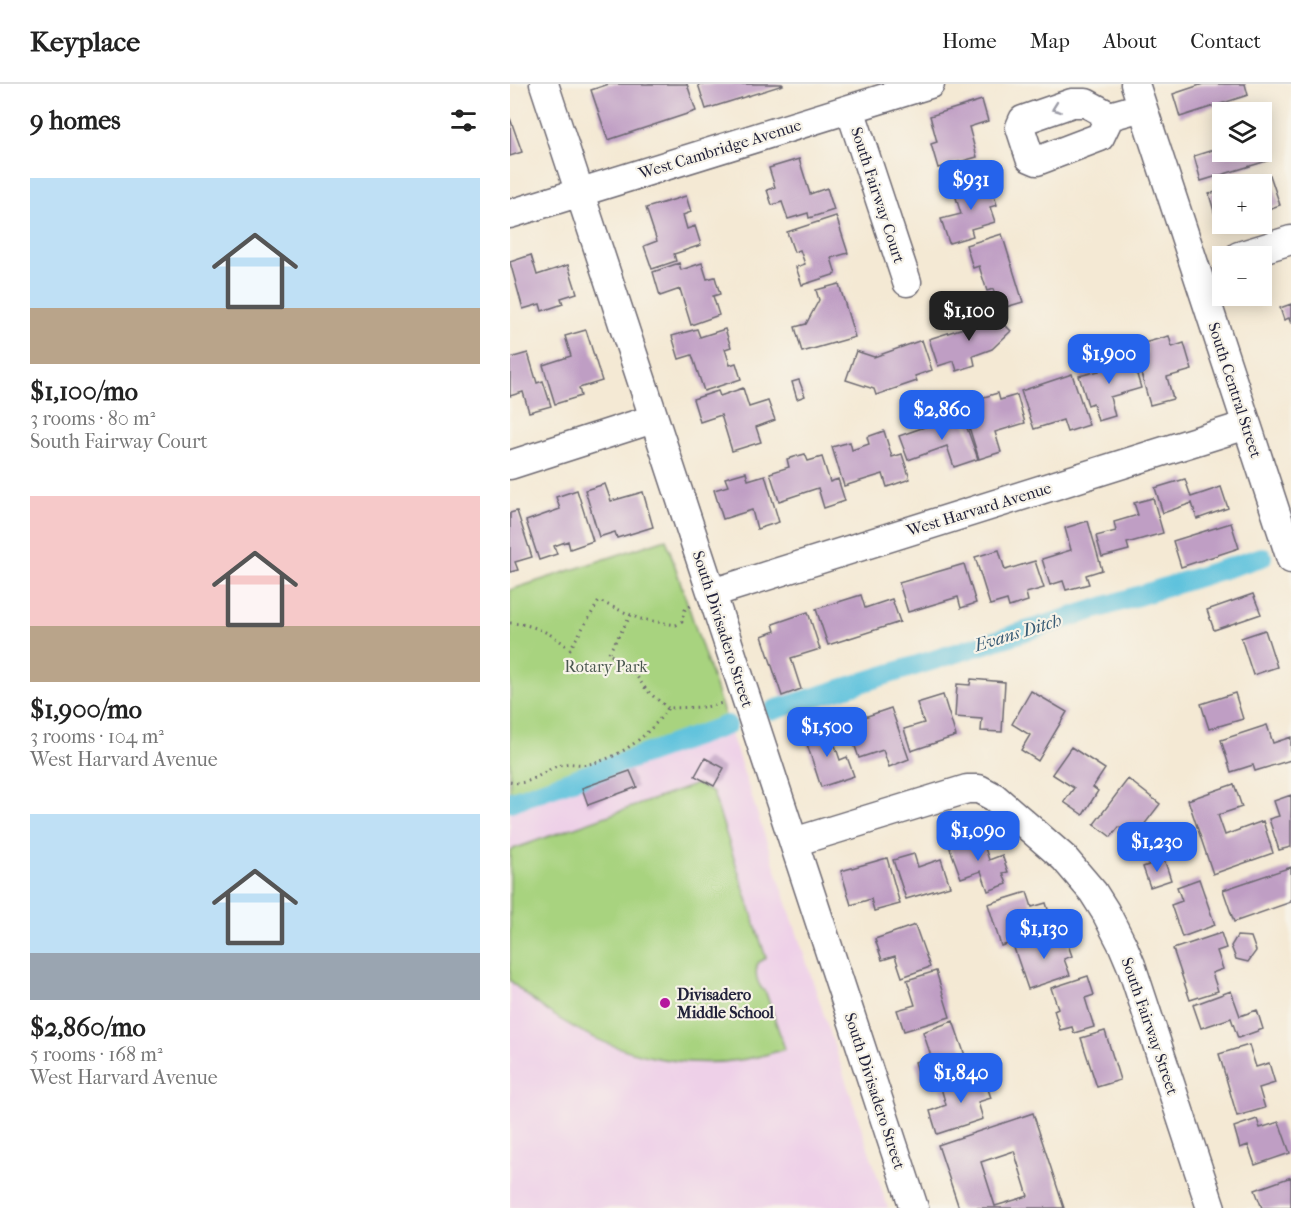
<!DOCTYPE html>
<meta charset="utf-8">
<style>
body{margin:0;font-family:"IM FELL French Canon",serif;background:#f2f2f2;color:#222;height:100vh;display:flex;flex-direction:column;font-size:22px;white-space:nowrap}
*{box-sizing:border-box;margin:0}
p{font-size:20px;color:#767676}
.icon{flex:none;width:33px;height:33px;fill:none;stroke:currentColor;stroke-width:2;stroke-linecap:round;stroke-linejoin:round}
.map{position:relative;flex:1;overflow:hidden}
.panel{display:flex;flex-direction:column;background:#fff;width:510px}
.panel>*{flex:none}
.tools{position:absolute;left:702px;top:18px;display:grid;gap:12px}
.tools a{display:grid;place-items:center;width:60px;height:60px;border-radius:0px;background:#fff;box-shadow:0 3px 15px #0003;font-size:30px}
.price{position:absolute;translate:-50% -51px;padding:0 14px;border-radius:12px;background:#2563eb;color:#fff;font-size:20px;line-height:39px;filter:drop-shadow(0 2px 3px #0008)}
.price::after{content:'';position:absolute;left:50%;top:36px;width:18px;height:14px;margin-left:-9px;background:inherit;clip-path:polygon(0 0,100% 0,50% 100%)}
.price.selected{background:#222;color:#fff}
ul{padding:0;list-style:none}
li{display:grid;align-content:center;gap:12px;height:318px;padding:0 30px}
li span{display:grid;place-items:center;height:186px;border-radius:0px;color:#555}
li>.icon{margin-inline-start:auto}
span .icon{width:108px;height:108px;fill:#fffc;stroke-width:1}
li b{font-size:26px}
h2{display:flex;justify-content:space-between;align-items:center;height:72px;padding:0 30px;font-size:26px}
header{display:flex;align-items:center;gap:36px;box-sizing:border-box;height:84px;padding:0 30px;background:#fff;border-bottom:2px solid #e0e0e0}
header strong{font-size:28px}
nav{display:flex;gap:33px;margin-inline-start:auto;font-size:21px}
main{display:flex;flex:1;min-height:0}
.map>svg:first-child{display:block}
.built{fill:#eed0e8}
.green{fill:#a8d37f;stroke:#657a5d;stroke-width:1.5}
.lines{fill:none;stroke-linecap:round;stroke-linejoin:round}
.canal{stroke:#5fc2dd;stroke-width:20}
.building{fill:#bf9ec4;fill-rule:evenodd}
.minor-casing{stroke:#6c6871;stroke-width:31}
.path{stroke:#6c6871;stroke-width:3;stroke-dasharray:1.5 4.5;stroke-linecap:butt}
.minor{stroke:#fff;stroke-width:28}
.oneway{stroke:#9c9ca7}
.poi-dot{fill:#b5179e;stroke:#f7f3e8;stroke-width:2}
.labels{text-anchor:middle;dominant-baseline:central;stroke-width:4.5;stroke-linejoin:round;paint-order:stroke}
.street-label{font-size:16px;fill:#22223b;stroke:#f7f3e8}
.park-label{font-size:16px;fill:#4a574f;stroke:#f7f3e8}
.poi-label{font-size:16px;font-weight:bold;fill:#22223b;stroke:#f7f3e8;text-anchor:start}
.water-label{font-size:18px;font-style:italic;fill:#375a74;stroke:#f7f3e8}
</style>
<header>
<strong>Keyplace</strong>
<nav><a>Home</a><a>Map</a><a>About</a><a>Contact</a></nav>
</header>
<main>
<section class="panel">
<h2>9 homes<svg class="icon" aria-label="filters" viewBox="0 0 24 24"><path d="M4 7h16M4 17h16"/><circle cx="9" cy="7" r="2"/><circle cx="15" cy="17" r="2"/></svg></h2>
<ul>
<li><span style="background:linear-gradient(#bfe0f5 70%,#b9a48a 0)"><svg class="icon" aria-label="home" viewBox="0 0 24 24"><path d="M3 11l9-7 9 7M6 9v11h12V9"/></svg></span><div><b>$1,100/mo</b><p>3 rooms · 80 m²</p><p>South Fairway Court</p></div></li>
<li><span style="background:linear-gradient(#f6c9c9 70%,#b9a48a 0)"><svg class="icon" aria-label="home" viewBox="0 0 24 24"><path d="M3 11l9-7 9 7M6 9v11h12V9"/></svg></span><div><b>$1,900/mo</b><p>3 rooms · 104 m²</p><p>West Harvard Avenue</p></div></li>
<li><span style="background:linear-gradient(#bfe0f5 75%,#9aa5b1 0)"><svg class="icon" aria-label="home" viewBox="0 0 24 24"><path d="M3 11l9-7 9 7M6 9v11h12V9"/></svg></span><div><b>$2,860/mo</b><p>5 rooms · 168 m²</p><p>West Harvard Avenue</p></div></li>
</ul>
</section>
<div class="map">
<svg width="781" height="1124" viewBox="0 0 781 1124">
<rect width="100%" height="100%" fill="#f7f3e8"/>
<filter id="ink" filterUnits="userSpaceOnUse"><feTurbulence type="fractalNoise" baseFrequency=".0167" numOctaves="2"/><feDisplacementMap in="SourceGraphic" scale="12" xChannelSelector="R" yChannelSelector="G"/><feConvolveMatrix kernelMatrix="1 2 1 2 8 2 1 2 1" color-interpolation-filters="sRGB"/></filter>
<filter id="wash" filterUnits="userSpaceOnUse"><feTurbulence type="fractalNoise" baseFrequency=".008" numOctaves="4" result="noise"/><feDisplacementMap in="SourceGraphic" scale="24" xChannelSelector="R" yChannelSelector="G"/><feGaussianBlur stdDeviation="1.35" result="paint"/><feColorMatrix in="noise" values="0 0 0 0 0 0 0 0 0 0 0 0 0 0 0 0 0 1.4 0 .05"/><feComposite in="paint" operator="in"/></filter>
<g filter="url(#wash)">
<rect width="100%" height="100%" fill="#f4e9d4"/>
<path class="built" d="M219,644L378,1124H0V714Z"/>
<path class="green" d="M156,455L219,644L0,714V506Z
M187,700L203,709L256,874L248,879C244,890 247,901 256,909L275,965C194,993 109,976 39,928C25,918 12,909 0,896V766Z"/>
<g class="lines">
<path class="canal" d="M264,626L752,473
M0,718L217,641"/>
</g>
<g id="blocks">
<path class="building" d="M99,0H177L186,27L98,56L81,6Z
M188,0H272L273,1L196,25Z
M693,0H735L738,11L670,33L663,10Z
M472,16L478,37L459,43L467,73L428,84L421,60L427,58L420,32Z
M0,34L12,68L0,72Z
M752,51L760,76L691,97L684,72L712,63V68H752Z
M289,75L300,110L317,104L324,126L299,134L298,129L278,135L272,118L262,121L257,106L265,103L259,84Z
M760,91L770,121L752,127V100H731Z
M479,96L487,121L480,123L485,138L461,145L463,152L439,159L431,135L451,130L444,107Z
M712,106V140L708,141L699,110Z
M176,112L181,128L173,131L177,145L185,142L191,161L164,170L166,177L142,185L134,162L147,157L136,124Z
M326,132L338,169L321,174L326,190L292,201L286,183L295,180L290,166L284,168L277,148Z
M492,150L513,218L489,225L483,205L477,207L469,182L463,184L456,161Z
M21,171L27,191L58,181L67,209L51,214L53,220L32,227L30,220L13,225L0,178Z
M169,179L171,186L192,179L197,195L205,193L210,210L203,212L209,231L181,241L170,205L150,212L143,188Z
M329,200L345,253L292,268L285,243L296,240L309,216L306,206Z
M781,220V240L779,234L774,236L770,224Z
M481,227L501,247L482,265L463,272L465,281L447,287L444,277L428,282L419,255L469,239Z
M187,245L190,253L215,245L221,263L215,265L220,281L226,279L231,295L194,307L182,271L169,275L162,252Z
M76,246L92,297L69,304L71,312L45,320L33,281L61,272L55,252Z
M659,252L662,263L674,259L682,286L657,293L663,315L640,321L626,272L637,269L634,259Z
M412,256L422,286L405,292L407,297L366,311L364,305L336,296L346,267L364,273Z
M18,269L27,299L33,297L41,322L19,328L13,308L0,312V274Z
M600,274L602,280L622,274L631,304L600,313L605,332L588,337L583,319L578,321L569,292L589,287L586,278Z
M562,290L579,341L557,348L553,336L524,345L511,307Z
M289,296L295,312L287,315L282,298Z
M233,304L239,323L258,317L265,336L246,343L251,358L222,367L211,331L190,338L183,315L208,307L210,312Z
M488,309L490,316L507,311L515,339L485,348L491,368L469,375L454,327L469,323L467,315Z
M452,330L468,375L444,383L437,362L398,376L389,352Z
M374,347L382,373L392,370L400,395L377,403L373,390L334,402L322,363L340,358L342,366L359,360L357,353Z
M295,370L298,377L312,373L320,398L328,395L335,417L314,424L308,404L269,417L260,389L279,383L277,375Z
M236,388L238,396L255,391L269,438L247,445L242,426L213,435L204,406L218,402L215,394Z
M675,395L681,413L711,403L718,424L687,435L682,419L653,429L645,404Z
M95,400L101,417L133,408L143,443L107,454L105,448L89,453L75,406Z
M67,406L83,457L60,465L58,457L44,462L47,470L29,476L16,437L50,425L46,413Z
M643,414L653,449L617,459L619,466L592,473L586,452L606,447L604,438L628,431L624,419Z
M7,427L22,473L5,478L8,486L0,488V429Z
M578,437L592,486L576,491L579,500L556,506L553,497L540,501L532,475L561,466L555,444Z
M721,439L729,464L671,483L663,457Z
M489,466L495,486L525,477L534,504L516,509L518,517L499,523L497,516L480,521L465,473Z
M454,480L466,519L451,524L448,513L398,528L389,499Z
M743,510L751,530L704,546L697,526Z
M351,511L355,524L382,515L390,538L318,561L306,525Z
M298,528L310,565L281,574L291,605L272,612L252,552L265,547L263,540Z
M755,546L767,583L743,591L731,554Z
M461,595L495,598L492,648L471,647L472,635L445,633L447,600L460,601Z
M521,607L557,628L528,677L511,666L520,651L502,640Z
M725,609L733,635L699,645L691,620Z
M433,611L446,652L401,667L394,645L414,639L407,619Z
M381,624L399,675L379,683L373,666L349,674L337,639Z
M757,641L763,659L781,653V676L745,687L743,681L721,688L711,656Z
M319,643L330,676L337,673L344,692L311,703L294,651Z
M561,663L595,685L583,703L588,707L573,731L554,718L564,704L542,690Z
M195,674L214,684L204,702L185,692Z
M120,687L127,703L78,721L72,704Z
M618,695L650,720L624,754L609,743L601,753L584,740Z
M724,700L732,723L708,731L715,751L753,737L763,769L703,790L678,716Z
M781,711V763L769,766L759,735L769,732L764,717Z
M461,750L465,761L473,758L479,776L492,771L498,788L493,789L497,800L478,807L471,787L451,794L438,759Z
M404,770L408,783L431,775L440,802L396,815L383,776Z
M377,774L390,820L364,827L361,815L341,821L331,787Z
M654,775L661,796L640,803L633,783Z
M781,783V818L724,838L713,806Z
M689,795L705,841L672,853L661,821L672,817L667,803Z
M517,808L522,823L536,819L544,845L491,862L478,820Z
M405,841L420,883L392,893L385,872L372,876L365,855Z
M553,847L562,872L554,875L560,891L518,905L504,864Z
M711,849L716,864L707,867L713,885L702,889L708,907L680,916L663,865Z
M727,852L741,853L746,867L738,878L726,875L721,862Z
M426,887L440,933L394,947L387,926L405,921L397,896Z
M578,892L584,911L575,914L584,943L564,949L562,943L550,946L544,926L548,924L541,904Z
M721,907L730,932L747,926L753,945L728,954L721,934L691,944L683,921Z
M443,937L459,983L412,999L405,978L421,972L413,948Z
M595,947L610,996L587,1003L571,954Z
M739,961L746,983L759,979L765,999L749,1004L755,1024L727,1032L709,970Z
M473,990L481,1014L468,1018L473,1035L427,1050L420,1027L436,1021L431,1004Z
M523,1029L554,1124H449L428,1061ZM504,1067L518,1112L485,1122L471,1078Z
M747,1035L750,1044L769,1038L780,1069L745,1081L738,1061L730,1064L724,1043Z
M781,1093V1124H752L745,1106Z"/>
</g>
</g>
<g filter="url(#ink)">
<use href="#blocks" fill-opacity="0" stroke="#6c6871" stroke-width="1.5"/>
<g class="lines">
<defs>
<path id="minor" d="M34,0L404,1124
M625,0L781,475
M340,25L397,198
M600,32L590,53L527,77L520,74L510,43L513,36L562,19H576L600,32L632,23
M0,130L420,0
M729,172L781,156
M0,381L143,335
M202,509L737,341
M284,758L457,705H469L484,713L554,774L583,808L595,827L613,862L621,881L701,1124"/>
</defs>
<use href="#minor" class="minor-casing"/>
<path class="path" d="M121,531L98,570C125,581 120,585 136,605C142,612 151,618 158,624
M0,539C24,540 43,550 60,565L89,517L130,535L166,541L172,537L175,526L182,521
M0,698C20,702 30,689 47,682C59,677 68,682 79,680C111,674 140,650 158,624L196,623L213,619"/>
<use href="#minor" class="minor"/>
</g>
<defs><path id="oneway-chevron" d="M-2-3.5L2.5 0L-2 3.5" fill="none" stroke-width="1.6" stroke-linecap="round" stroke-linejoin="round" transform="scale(1.5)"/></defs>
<use class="oneway" href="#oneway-chevron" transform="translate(546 24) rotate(160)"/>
</g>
<circle class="poi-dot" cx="155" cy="919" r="6"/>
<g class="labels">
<g class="street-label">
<text transform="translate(210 65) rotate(-17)">West Cambridge Avenue</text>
<text transform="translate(368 111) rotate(72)">South Fairway Court</text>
<text transform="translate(725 306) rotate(72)">South Central Street</text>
<text transform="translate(469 425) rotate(-17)">West Harvard Avenue</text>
<text transform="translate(213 545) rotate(72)">South Divisadero Street</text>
<text transform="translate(640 942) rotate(71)">South Fairway Street</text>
<text transform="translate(365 1007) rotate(72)">South Divisadero Street</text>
</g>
<g class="park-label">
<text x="96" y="582">Rotary Park</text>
</g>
<g class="poi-label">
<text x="167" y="910">Divisadero<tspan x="167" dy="18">Middle School</tspan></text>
</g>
<g class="water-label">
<text transform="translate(508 549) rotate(-17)">Evans Ditch</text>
</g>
</g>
</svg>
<div class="tools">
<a><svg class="icon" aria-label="layers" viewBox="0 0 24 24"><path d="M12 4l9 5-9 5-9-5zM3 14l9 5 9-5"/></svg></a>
<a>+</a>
<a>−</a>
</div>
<b class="price" style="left:461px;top:127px">$931</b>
<b class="price selected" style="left:459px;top:258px">$1,100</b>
<b class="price" style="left:599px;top:301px">$1,900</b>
<b class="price" style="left:432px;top:357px">$2,860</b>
<b class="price" style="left:317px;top:674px">$1,500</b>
<b class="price" style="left:468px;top:778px">$1,090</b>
<b class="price" style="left:647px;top:789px">$1,230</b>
<b class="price" style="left:534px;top:876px">$1,130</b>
<b class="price" style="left:451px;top:1020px">$1,840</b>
</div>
</main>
